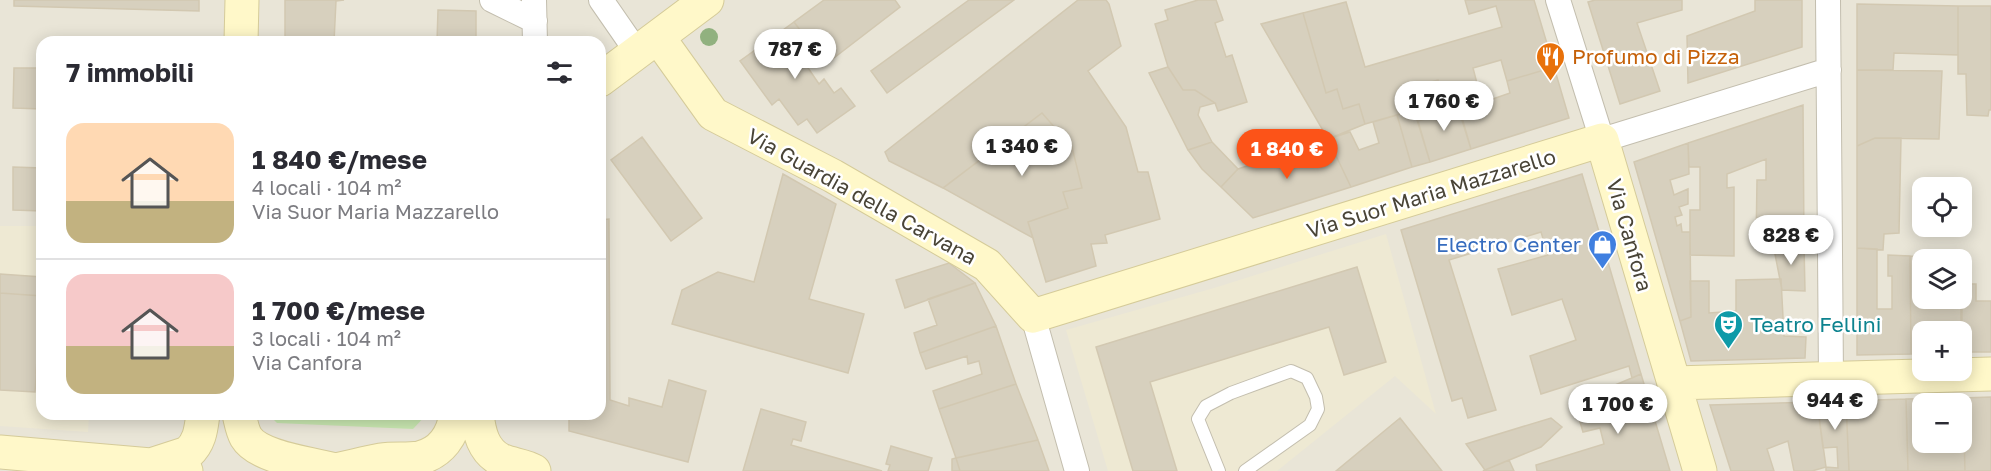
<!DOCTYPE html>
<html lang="it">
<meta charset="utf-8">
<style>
body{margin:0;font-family:"Golos Text",sans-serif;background:#f2f2f3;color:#2b2b33;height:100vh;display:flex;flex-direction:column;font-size:22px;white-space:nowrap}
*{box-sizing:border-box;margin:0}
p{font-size:20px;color:#7c7c81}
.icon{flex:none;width:33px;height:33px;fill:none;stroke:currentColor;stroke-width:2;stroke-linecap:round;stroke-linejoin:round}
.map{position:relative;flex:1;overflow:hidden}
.sheet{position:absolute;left:36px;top:36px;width:570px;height:384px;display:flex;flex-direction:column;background:#fff;border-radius:18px;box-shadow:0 3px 15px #0003}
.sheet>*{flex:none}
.controls{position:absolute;left:1912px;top:177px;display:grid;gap:12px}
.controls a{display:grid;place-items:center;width:60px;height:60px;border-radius:12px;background:#fff;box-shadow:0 3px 15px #0003;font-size:30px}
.price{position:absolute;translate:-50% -51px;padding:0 14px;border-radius:21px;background:#fff;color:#222;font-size:20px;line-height:39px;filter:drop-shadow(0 2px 3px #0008)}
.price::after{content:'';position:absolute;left:50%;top:36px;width:18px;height:14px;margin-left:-9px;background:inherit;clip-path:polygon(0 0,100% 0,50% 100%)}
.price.on{background:#fc5318;color:#fff}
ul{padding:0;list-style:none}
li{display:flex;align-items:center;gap:18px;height:150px;padding:0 30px}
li+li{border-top:2px solid #e1e1e2}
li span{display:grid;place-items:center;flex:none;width:168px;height:120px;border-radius:18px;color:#555}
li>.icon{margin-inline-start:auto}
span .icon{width:72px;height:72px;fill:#fffc;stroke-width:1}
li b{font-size:26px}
h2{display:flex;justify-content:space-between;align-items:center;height:72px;padding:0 30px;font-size:26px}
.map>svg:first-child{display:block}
.residential{fill:#e9e5d7;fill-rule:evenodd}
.education{fill:#eee9d3}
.green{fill:#cae9b2}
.building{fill:#d7d0be;stroke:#d2c8b1;stroke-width:1.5;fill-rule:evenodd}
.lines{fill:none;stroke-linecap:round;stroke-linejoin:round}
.lane-casing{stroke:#c3beae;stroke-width:14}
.street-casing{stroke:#c3beae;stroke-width:26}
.secondary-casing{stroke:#d5cb99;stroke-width:35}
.lane{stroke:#fff;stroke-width:12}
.street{stroke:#fff;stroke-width:24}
.secondary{stroke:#fff8c9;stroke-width:33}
.tree{fill:#91b17f}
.labels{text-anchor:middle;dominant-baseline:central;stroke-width:5;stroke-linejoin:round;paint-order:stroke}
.food-label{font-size:21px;fill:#c56008;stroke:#fff;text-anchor:start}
.street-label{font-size:21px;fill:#494437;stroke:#fff}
.shop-label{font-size:21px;fill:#366cbe;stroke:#fff;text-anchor:end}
.culture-label{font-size:21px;fill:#0d838f;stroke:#fff;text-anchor:start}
</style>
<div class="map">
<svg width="1991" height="471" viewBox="0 0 1991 471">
<rect width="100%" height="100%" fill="#f5f2e9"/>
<path class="residential" d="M0,0H1991V471H0ZM42,42H600V414H42ZM1923,188H1962V226H1923ZM1923,260H1962V298H1923ZM1923,332H1962V370H1923ZM1923,404H1962V442H1923Z"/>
<path class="education" d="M0,226H42V414H89L88,432L0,426Z
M1386,234L1436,414L1395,376L1277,471H1108L1066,330L1214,288Z"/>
<path class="green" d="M268,414H427L413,429L277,423Z"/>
<path class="building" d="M14,0H199V11L14,6Z
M285,0H344L336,1L334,42H285Z
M824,0H895L900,7L826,64L794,22Z
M969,0H1014L887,93L871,71Z
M1078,0H1106L1109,4L1121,46L1088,71L1126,127L1138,172H1148L1160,219L1105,235L1107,243L1091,244L1096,266L1046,282L1028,222L1068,208L1063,192L1082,188L1072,147L1042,113L943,188L889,161L885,152Z
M1198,0H1216L1223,20L1215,23L1226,57L1232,55L1247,102L1218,111L1215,103L1195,90H1183L1168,67L1155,24L1168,20L1165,10Z
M1465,0H1534L1554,67L1507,81L1501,60L1473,68L1479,91L1444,101L1438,80L1408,89L1414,110L1365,124L1359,104L1343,109L1337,89L1326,93L1303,13L1346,2L1365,67L1502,27L1496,6L1469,14Z
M1595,0H1682V10L1637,23L1660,91L1620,104L1588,2Z
M1755,0H1802V47L1688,83L1687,36L1755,11Z
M1857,4L1958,6V55L1894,53L1893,70H1857Z
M1958,6H1991V110H1989L1988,116L1967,115L1966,74H1958Z
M438,10L476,11V42H497H437Z
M1303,13L1326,93L1337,89L1343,109L1359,104L1365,124L1328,139L1261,24Z
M794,22L817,53L804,62L819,84L824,79L834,93L841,88L855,106L817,133L807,119L798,125L779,99L772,105L740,61Z
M1168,67L1183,90H1195L1215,103L1200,107L1198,115L1212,142L1188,150L1149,73Z
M1554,67L1569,118L1471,149L1455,98L1484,89L1487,101L1510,93L1507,81Z
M14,68H42V109L13,108Z
M1857,70L1942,71L1939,139L1875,138L1857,146Z
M1444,101L1447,110L1459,107L1471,149L1430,162L1418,121L1429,118L1426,107Z
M1803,105L1804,245L1756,244L1757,180H1766V159L1727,174V188L1734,187V256L1690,255V210H1700V167H1689L1688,143Z
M1414,110L1430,162L1412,167L1397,115Z
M1042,113L1072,147L1082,188L1063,192L1068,208L1028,222L1033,238L943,188Z
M1397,115L1412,167L1351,187L1328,139L1350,132L1359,150L1379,143L1373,122Z
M642,137L702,218L671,241L611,160Z
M1875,138H1901L1899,233L1884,234L1883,250L1857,248V146Z
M1328,139L1351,187L1253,218L1221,187L1238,169Z
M1212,142L1238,169L1221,187L1202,169L1188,150Z
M1688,143L1689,174L1670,180L1674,195L1688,189V204L1679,207L1682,215L1675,217L1677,226L1681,224L1682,232H1690L1691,317L1680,321L1634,162Z
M13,167L42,168V211L13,210Z
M783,174L836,204L809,299L864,314L848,373L672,324L682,290L718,272L754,282Z
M1582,174L1641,374L1632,378L1629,366L1541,394L1530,356L1576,340L1562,299L1512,315L1498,269L1548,255L1541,232L1449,260L1496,410L1468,418L1462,398L1452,401L1401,230Z
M609,219L610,400L629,406V398L662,407L669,380L706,391L688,462L569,431V414H600V220Z
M1773,244L1804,245L1805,291L1782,290Z
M1857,248L1877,249V309H1892V276H1888V255L1910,256L1911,354L1857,355Z
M1910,256L1934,257V260H1923V298H1925V304H1937L1936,300L1941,298H1961V332H1923V354H1911Z
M949,263L975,283L905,308L896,280Z
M1357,267L1386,362L1344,375L1329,327L1150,382L1177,471H1133L1096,347Z
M0,274L42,277V296L0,293Z
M1781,279L1784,336L1806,337L1805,358L1691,361L1680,321L1691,317L1690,281H1709V313L1736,311V280Z
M975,283L996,326L920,353L914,333L937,325L928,299Z
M1962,284H1976V301H1991V352H1962Z
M0,293L42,296L35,392L0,390Z
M42,296V373H36Z
M996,326L1016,384L939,409L933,391L982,374L979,361L968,364L967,356L926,369L920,353Z
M1641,374L1670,471H1537L1536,465L1604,444L1600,428L1583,432L1578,415L1597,398L1598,407L1611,403L1608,388Z
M1016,384L1038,440L956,458L939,409Z
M1991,397V471H1965L1963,398Z
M1963,398L1965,471H1908L1906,399ZM1923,404H1962V442H1923Z
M1906,399L1908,471H1849L1846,401Z
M1846,401L1849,471H1826V467L1838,468L1837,447L1823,448L1817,402Z
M1817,402L1826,467L1812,471H1794L1788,441L1767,449L1774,471H1731L1710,405Z
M761,409L806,422L801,441L793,439L791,445L882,471H743Z
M119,414H155L154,417Z
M1400,418L1442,471H1336Z
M1551,418L1562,427L1541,447L1485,470L1466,444Z
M1038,440L1049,471H960L956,458Z
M891,446L932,458L928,471H888L890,465L886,464Z
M956,458L960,471H952V459Z
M1509,460L1514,471H1483L1485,470Z"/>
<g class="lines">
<defs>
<path id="lane" d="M1219,471L1198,419L1206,406L1231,393L1291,371L1307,378L1316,397L1318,409L1310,425L1245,471"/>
<path id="street" d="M492,0L535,21
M534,0L535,42
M601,0L637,52
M1558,0L1602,140L1829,70
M1828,0L1831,378
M1033,316L1077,471"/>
<path id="secondary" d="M658,37L713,114L833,176L987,265L1033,316L1602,140L1700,471
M241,42L242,0
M600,80L707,0
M1674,383L1991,374
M239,414C241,422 242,430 246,437C259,459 316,464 340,471
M477,414C479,432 483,451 501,460C512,465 524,465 534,471
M0,452L151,465L186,471
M151,465L188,453C200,442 201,429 203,414
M330,471C347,468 364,463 381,460C394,458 407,460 419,458C441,453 453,435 456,414"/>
</defs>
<use href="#lane" class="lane-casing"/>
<use href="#street" class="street-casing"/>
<use href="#secondary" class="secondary-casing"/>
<use href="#lane" class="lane"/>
<use href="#street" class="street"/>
<use href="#secondary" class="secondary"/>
</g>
<circle class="tree" cx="709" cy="37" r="9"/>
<defs>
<symbol id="restaurant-pin" viewBox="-11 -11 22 30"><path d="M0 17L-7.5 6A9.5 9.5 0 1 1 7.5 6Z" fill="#e8710a" stroke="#fff"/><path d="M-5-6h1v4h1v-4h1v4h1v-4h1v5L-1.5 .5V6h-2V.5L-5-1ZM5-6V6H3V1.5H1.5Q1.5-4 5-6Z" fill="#fff"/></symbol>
<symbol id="shop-pin" viewBox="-11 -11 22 30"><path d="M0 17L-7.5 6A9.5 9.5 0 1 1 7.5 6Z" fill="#3f7fe0" stroke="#fff"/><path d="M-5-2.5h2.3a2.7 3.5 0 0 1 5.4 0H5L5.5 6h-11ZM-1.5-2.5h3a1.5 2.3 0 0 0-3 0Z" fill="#fff"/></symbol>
<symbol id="theatre-pin" viewBox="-11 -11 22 30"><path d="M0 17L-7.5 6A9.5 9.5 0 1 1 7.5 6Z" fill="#0f9aa8" stroke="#fff"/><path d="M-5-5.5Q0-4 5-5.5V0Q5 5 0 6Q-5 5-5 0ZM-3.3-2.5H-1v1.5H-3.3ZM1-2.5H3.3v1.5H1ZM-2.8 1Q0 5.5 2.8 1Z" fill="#fff"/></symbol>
</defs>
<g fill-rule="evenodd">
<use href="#restaurant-pin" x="1534" y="40" width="33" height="45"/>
<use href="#shop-pin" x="1586" y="228" width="33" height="45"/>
<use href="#theatre-pin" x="1712" y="308" width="33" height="45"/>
</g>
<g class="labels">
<g class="food-label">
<text x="1572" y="56">Profumo di Pizza</text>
</g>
<g class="street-label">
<text transform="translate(1431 193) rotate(-17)">Via Suor Maria Mazzarello</text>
<text transform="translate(862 196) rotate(29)">Via Guardia della Carvana</text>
<text transform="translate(1630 235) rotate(74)">Via Canfora</text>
</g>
<g class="shop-label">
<text x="1581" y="244">Electro Center</text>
</g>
<g class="culture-label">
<text x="1750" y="324">Teatro Fellini</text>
</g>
</g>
</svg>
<div class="controls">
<a><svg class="icon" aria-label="locate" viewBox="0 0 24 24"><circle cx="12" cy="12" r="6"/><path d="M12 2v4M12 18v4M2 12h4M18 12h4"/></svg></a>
<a><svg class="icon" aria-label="layers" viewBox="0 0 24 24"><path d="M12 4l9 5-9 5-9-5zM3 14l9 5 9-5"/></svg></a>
<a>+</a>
<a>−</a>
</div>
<b class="price" style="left:795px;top:80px">787 €</b>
<b class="price" style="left:1444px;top:132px">1 760 €</b>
<b class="price" style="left:1022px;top:177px">1 340 €</b>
<b class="price on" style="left:1287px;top:180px">1 840 €</b>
<b class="price" style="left:1791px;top:266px">828 €</b>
<b class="price" style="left:1835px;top:431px">944 €</b>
<b class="price" style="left:1618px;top:435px">1 700 €</b>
<section class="sheet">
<h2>7 immobili<svg class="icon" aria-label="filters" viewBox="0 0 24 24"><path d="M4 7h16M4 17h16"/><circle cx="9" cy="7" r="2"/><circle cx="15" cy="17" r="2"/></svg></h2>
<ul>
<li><span style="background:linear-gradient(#ffd9b3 65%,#c2b280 0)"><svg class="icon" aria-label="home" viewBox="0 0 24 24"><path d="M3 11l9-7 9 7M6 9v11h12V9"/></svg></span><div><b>1 840 €/mese</b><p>4 locali · 104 m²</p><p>Via Suor Maria Mazzarello</p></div></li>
<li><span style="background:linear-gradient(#f6c9c9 60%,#c2b280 0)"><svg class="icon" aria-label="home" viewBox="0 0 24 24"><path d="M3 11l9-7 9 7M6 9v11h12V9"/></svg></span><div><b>1 700 €/mese</b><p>3 locali · 104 m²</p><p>Via Canfora</p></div></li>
</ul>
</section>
</div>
